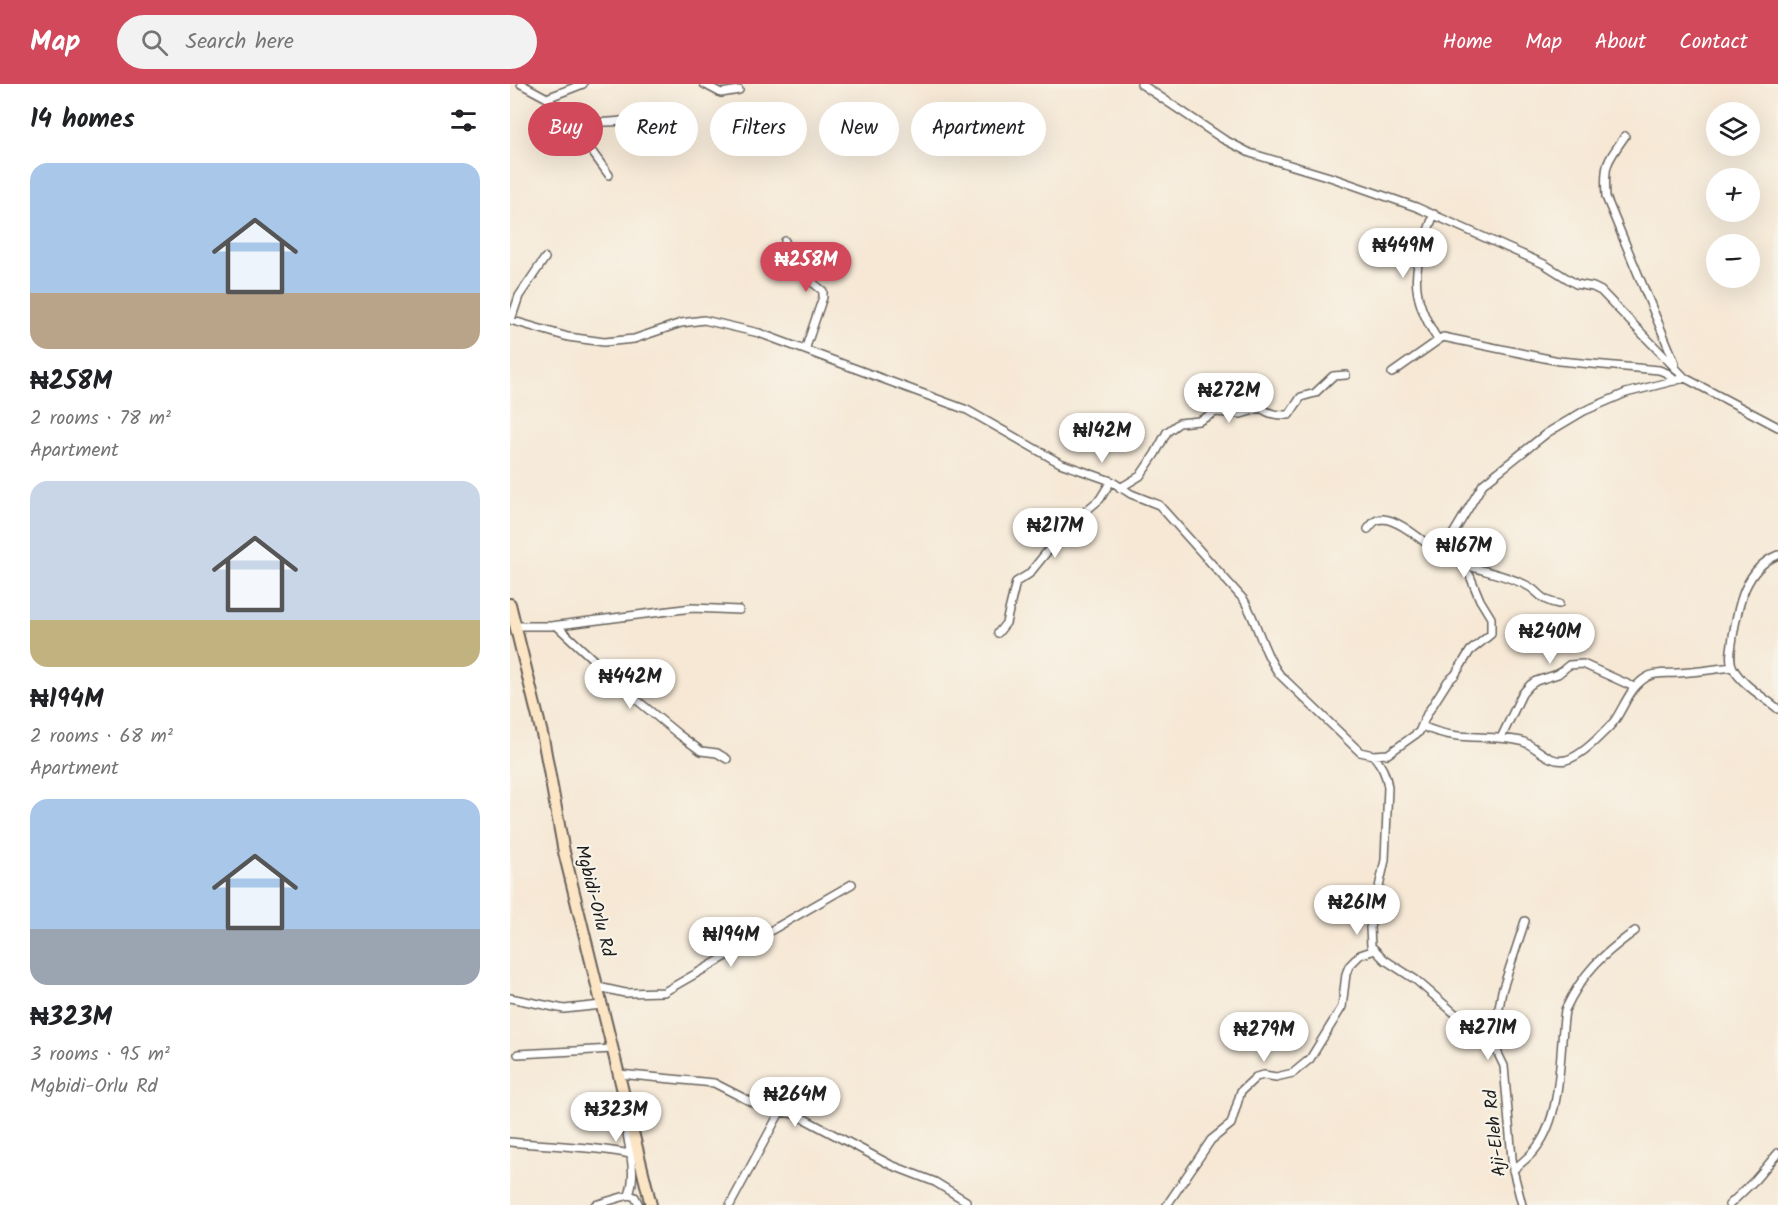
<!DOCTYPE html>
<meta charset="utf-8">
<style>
body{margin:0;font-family:Kalam,sans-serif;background:#f2f2f2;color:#202124;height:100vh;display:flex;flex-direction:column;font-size:22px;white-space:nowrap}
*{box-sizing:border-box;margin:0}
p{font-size:20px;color:#757577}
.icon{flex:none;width:33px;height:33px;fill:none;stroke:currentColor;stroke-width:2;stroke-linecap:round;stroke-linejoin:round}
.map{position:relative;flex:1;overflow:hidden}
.drawer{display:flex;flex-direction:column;background:#fff;width:510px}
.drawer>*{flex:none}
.hud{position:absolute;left:18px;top:18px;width:570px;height:54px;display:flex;gap:12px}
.fabs{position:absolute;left:1196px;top:18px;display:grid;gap:12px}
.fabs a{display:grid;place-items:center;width:54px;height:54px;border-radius:50%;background:#fff;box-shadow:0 6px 24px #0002;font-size:30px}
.price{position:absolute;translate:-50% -51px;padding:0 14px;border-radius:21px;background:#fff;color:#222;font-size:20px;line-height:39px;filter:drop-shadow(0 2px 3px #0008)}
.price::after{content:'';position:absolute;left:50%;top:36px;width:18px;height:14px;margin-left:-9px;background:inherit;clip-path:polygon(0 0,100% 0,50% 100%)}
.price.current{background:#d1495b;color:#fff}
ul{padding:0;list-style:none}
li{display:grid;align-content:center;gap:12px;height:318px;padding:0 30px}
li span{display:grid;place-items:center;height:186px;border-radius:18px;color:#555}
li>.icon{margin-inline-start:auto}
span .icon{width:108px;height:108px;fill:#fffc;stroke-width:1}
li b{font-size:26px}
h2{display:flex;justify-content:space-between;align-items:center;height:72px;padding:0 30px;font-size:26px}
.chip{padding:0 21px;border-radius:27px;background:#fff;box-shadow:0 6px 24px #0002;font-size:21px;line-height:54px}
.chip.current{background:#d1495b;color:#fff}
header{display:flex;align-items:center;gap:36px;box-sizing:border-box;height:84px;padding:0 30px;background:#d1495b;color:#fff}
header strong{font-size:28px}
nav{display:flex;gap:33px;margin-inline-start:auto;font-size:21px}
.search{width:420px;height:54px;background:#f2f2f2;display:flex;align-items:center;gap:15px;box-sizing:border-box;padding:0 21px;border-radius:33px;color:#757577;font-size:22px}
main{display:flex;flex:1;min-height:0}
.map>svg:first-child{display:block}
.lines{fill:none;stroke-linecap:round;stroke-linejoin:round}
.minor-casing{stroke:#68635d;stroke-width:10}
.secondary-casing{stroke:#68635d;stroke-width:14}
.minor{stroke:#fff;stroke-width:7}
.secondary{stroke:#fce5c4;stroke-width:10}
.labels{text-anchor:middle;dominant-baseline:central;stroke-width:4.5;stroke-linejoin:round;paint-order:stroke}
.street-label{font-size:18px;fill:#1c1c1c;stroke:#f7f3e8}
</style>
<header>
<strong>Map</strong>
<div class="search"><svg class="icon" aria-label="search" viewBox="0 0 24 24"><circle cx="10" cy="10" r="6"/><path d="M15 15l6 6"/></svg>Search here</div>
<nav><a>Home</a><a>Map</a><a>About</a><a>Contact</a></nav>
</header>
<main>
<section class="drawer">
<h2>14 homes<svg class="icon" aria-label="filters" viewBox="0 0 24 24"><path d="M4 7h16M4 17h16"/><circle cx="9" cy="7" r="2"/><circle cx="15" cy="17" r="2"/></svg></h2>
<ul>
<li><span style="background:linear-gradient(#a9c7e8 70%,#b9a48a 0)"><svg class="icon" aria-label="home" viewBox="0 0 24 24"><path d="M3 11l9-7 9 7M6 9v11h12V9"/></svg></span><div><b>₦258M</b><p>2 rooms · 78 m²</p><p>Apartment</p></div></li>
<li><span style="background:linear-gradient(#c9d6e8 75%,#c2b280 0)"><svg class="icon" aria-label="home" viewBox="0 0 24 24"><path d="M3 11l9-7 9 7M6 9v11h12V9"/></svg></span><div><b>₦194M</b><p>2 rooms · 68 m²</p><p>Apartment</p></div></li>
<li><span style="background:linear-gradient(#a9c7e8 70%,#9aa5b1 0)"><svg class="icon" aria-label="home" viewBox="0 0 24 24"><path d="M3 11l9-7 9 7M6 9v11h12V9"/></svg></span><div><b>₦323M</b><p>3 rooms · 95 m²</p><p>Mgbidi-Orlu Rd</p></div></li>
</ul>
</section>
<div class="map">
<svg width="1268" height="1121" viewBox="0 0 1268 1121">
<rect width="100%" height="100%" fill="#f7f3e8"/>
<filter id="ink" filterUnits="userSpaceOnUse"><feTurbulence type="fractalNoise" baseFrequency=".0167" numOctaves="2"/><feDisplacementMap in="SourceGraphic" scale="12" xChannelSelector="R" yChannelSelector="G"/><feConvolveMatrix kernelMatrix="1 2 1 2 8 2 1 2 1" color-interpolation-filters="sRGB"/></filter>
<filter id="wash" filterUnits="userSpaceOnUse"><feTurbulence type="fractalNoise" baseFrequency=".008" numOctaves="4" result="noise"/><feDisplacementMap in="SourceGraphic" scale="24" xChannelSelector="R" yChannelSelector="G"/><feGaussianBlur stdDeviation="1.35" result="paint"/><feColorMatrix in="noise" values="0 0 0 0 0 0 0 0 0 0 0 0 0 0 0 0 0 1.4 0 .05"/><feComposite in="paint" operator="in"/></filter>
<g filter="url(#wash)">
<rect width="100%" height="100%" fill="#f6e8d5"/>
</g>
<g filter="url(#ink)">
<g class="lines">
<defs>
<path id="minor" d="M11,0L37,14L56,32L99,91
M194,0L211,9L229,6
M631,0L713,55L740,69L823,94L906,123L1034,180L1066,200L1083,203L1091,207L1175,294L1268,343
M37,14L73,0
M56,32C85,41 106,39 136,33
M1115,52C1096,79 1094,80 1096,113L1165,279
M924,130C905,182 895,205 928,256
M275,157L283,176L291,189L313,207V213L295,266
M0,236L58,253L94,258L124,255L171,239L194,236L249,249L457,326L550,379L601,397L621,410L649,421L734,516C748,540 753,569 770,591L850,668L863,671L878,670L909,648L917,630L938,597L945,591L960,567L981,550V534L970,516L960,492L952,481
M1,236L9,212L35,174
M882,289L933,253L1049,277L1149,286L1157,289L1165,297
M610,404L630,392L645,370L657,348L669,339L689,337L706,328L731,330L751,324C760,331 768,331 779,331L791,313L805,309L823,292L836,291
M858,445C862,440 865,435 873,435C891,436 916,461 932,470C959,486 986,487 1014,500C1031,507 1027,516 1049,520
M931,470L973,400L1037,349L1074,327L1116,309L1175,294
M1268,471C1235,484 1228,522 1223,552C1222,563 1218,575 1223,584C1232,601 1254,613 1268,625
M6,542H41L182,524L229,526
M47,542L128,617L168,650L191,667L207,669L217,675
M488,549L496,539L506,498L519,490L557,443L590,415L601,397
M912,642C949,659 975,649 1011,657C1026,661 1038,680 1056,676C1067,673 1081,661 1089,653C1094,648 1101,642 1105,636C1115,621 1120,603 1137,593C1146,588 1158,590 1168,589C1186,588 1204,585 1222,583
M991,654L1012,610L1020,601L1026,597L1048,590L1059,581L1073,580L1124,603
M863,671C871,681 876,689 878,703L875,776L860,844L861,862L875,876L906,896L964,946L983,959
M88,903L115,909L154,908L342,800
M0,914L54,925L92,921
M8,970L103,965
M109,990L204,999L257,1026L285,1030L381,1081L425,1098L456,1117
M115,1034C117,1060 128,1087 119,1111
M0,1058C40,1062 81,1062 120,1070
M1003,1086C1011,1079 1021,1072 1027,1063C1053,1029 1049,967 1055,926C1073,888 1091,872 1125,847
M85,1121L119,1111L125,1113L129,1121
M220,1121L270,1028
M657,1121L701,1056L721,1040L731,1007L746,993L754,991L766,993L783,989L800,975L832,923L836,890L839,882L850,871L865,866
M1012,1121L1003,1086L994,982L983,959L992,907L1015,837
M1219,1121L1245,1096L1268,1069"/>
<path id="secondary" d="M0,520L33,654L54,768L141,1121"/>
</defs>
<use href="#minor" class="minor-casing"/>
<use href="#secondary" class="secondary-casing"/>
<use href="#minor" class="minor"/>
<use href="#secondary" class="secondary"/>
</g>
</g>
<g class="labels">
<g class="street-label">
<text transform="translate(84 817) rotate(76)">Mgbidi-Orlu Rd</text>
<text transform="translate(986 1049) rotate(-96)">Aji-Eleh Rd</text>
</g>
</g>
</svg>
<div class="fabs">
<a><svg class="icon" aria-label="layers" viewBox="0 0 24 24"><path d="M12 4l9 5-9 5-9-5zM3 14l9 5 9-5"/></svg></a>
<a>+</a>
<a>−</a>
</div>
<b class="price" style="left:893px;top:195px">₦449M</b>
<b class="price current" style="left:296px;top:209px">₦258M</b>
<b class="price" style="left:719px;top:340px">₦272M</b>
<b class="price" style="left:592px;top:380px">₦142M</b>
<b class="price" style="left:545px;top:475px">₦217M</b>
<b class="price" style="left:954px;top:495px">₦167M</b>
<b class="price" style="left:1040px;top:581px">₦240M</b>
<b class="price" style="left:120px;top:626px">₦442M</b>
<b class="price" style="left:847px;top:852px">₦261M</b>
<b class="price" style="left:221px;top:884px">₦194M</b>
<b class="price" style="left:978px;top:977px">₦271M</b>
<b class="price" style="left:754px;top:979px">₦279M</b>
<b class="price" style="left:285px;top:1044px">₦264M</b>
<b class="price" style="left:106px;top:1059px">₦323M</b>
<div class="hud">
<a class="chip current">Buy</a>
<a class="chip">Rent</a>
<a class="chip">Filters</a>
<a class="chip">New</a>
<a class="chip">Apartment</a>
</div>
</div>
</main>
